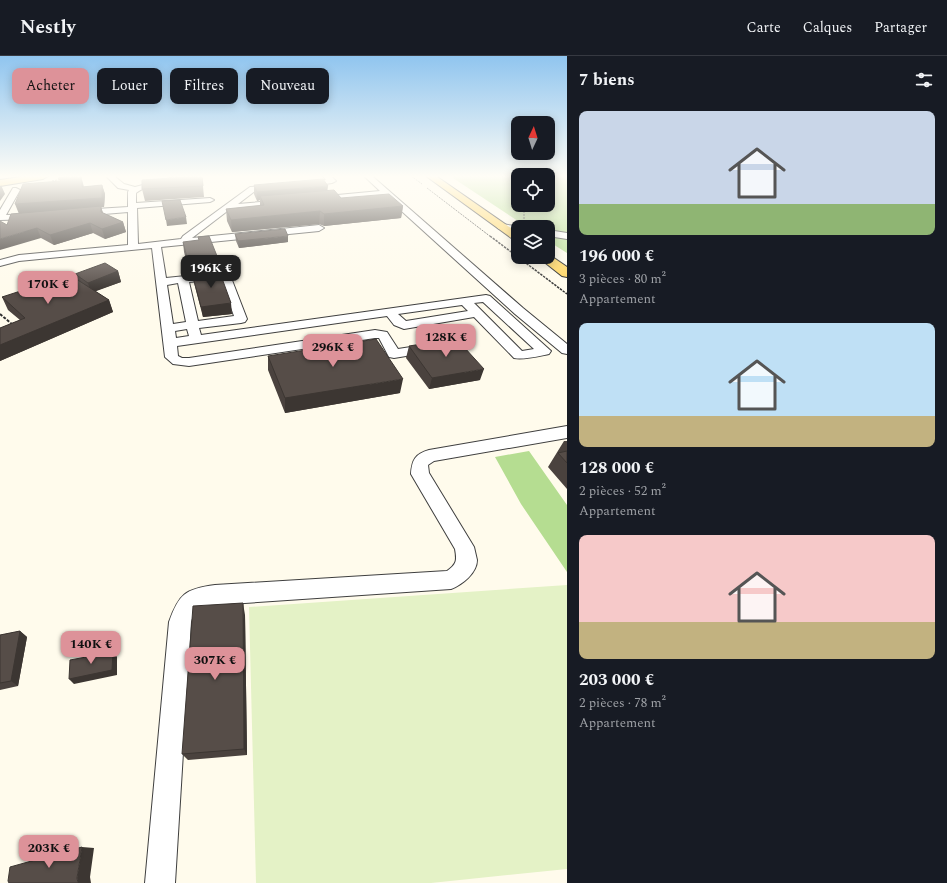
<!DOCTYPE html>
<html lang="fr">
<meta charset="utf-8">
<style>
body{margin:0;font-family:Spectral,serif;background:#242831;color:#f1f3f6;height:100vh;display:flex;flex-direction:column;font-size:15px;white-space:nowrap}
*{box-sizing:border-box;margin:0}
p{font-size:13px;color:#9ea1a6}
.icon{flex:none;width:22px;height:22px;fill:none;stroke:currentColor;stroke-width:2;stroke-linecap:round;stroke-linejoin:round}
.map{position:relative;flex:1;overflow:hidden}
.details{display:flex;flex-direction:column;background:#171b24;width:380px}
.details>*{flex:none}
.hud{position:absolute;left:12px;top:12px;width:380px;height:36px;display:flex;gap:8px}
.needle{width:26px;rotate:4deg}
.fabs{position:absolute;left:511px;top:60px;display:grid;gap:8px}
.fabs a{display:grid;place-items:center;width:44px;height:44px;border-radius:8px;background:#171b24;box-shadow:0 2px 10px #0003;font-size:20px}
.price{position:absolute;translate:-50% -34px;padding:0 9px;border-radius:8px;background:#dd9299;color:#111;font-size:13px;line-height:26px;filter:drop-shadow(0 1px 2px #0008)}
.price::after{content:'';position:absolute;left:50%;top:24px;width:12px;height:9px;margin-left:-6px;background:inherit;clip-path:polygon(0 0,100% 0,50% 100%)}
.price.selected{background:#222;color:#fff}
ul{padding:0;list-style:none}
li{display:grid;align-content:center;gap:8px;height:212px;padding:0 12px}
li span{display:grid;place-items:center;height:124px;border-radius:8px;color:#555}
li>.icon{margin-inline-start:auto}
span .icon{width:72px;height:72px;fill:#fffc;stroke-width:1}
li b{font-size:17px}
h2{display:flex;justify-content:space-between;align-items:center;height:48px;padding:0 12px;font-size:17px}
.pill{padding:0 14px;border-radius:8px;background:#171b24;box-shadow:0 2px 10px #0003;font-size:14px;line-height:36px}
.pill.selected{background:#dd9299;color:#111}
header{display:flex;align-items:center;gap:24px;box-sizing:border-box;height:56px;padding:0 20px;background:#171b24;border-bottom:1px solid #363941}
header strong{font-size:19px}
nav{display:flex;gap:22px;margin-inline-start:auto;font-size:14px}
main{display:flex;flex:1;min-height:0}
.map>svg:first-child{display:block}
.forest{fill:#b5dd91}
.pitch{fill:#e4f2c6}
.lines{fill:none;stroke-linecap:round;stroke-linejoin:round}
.minor-casing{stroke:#3f3f3f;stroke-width:2}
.major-casing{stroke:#1d1d1d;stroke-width:2}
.path-far2{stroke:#2e2e2e;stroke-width:1;stroke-dasharray:2 1;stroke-linecap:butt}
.path-far1{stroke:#2e2e2e;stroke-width:1.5;stroke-dasharray:2.5 1;stroke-linecap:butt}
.path{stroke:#2e2e2e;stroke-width:2;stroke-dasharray:3 1.5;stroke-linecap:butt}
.minor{fill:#fff;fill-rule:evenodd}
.major{fill:#ffd45c;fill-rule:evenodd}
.wall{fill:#4a423e}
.shaded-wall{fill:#3c3632}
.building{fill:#564d48;stroke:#3c3632}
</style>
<header>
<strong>Nestly</strong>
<nav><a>Carte</a><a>Calques</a><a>Partager</a></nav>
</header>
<main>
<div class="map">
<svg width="567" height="827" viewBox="0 0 567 827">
<rect width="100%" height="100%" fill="#fffbec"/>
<path class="forest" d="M450,120H518V149H548V120H567V197L548,185V171H527Z
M529,395L567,449V516L521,448L495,401Z"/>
<path class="pitch" d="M567,529V813L431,827H256L249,551Z"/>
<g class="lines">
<defs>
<path id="minor" d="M106,120H114L124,128L135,131L178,120H196L192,122C174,125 151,126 136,137V147L210,142L214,144L210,146L137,152L138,188L181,183L183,180L250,131L276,130L280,132L276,134L255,135L238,148L284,144L288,146L284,148L230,153L192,182L319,169L324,172L319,175L161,191L166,222L225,216L230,219L247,263L245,266L241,267L199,272L201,279L486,239L490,240L551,295L549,298C539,300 524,304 514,302L474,261L404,273L394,269L387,260L177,290L178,300L182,302H189L375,274L387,276L398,293L430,288L435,289L437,292L435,295L430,296L394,302L389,301L379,282H375L189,310L173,308L165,301L152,192L19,205L0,210V204L19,199L128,189V156L80,160L76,157L80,154L128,151V136L129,134L118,132ZM221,223L234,260L198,265L189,226ZM178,227L186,266L173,268L167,229ZM483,246L534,293L522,295L474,247ZM462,249L468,255L406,265L398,258ZM187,273L189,280L176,282L175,275Z
M323,120H331L336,125L332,127L304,131L300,129L304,127L326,124Z
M364,120H372L523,252L567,288V298L562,297L515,258L385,140L316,145L312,143L316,141L380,135Z
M13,132H16L20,134L6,159L32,158L36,161L35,163L0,164V154Z
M502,168L522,171H518V175L499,173L497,171L499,169Z
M548,174L567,177V183L548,180Z
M567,370V382L434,405L428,409L429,417L474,491C475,495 476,500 477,504C477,517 462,529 451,533L215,549C202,551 195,553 191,566L175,827H145L169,566C179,538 185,533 215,529L447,515C457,508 457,504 455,493L411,418C412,404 415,398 429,394Z"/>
<path id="major" d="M27,120H48L43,123L0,130V124Z
M426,120H436L518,177V185L514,184Z
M548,198L567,211V221L562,220L538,201H548Z"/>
</defs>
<use href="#minor" class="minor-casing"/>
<use href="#major" class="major-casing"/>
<path class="path-far2" d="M411,120L422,128
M52,125L63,123
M427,132L491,181
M524,149V164"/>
<path class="path-far1" d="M490,180L567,238"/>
<path class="path" d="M0,258L13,269"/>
<use href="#minor" class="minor"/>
<use href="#major" class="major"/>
</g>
<path class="wall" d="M81,120L84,131L102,129L105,138L104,151H101L103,157L123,166L126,176L105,183L93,177L54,189L41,182L7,169L19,157L60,125L58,122Z
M202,120L204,141L145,145L142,133Z
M254,129L328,135L341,142L403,150L401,162L324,170L319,168L232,176L227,165L226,153L260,150V144L257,145L254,138Z
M235,178L288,186L239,192L236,185Z
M183,186L220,215H219L232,258L203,261L194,227L192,218L191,215H189L184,196Z
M118,215L121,226L95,235L109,244L113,256L0,305V272L20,264L8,254L2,241L77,223L75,218Z
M409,290L480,324L429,333L406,302Z
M268,300L400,337L285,357L268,314Z
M564,385H567V433L548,411Z
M245,559L247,699L188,704L182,698Z
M20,575L27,581L18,630L0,634V579Z"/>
<path class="shaded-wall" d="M81,120L83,129L85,139L82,131Z
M1,129L5,138L0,145V131Z
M102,129L105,138L104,151H101L104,160L19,158L15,148Z
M328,130L327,138L260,140V144L257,145V136Z
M403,150L401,162L324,170V158Z
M320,155L319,168L232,176L231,164Z
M186,161L187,168L167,170L166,164Z
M123,166L126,176L105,183L102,173Z
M90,167L93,177L54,189L50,179Z
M37,172L41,182L0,194V183Z
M288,180V186L239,192L238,185Z
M188,205H189L191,215H189Z
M219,205L220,215L192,218L190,208Z
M118,215L121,226L91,237L88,227Z
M109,244L113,256L0,305V289Z
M231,247L232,258L203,261L201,251Z
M484,313L480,324L429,333L432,322Z
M403,323L400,337L285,357V342Z
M243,547L245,559L247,699L244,693Z
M20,575L27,581L18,630L11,625Z
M113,596L117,601V619L74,628L69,623Z
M82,791L94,792L90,821L91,827H78L77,822Z"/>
<path class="building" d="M67,120H81L82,131L102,129V142L15,148L23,128L61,125L58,122Z
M202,120L203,130L142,133V124Z
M323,123L328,130L257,136L254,129Z
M334,134L341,142L389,138L403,150L324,158L320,155L231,164L226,153L264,149L260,140Z
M180,144L186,161L166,164L162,145Z
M101,150V156L123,166L102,173L90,167L50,179L37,172L0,183V165L7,169L11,158Z
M285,173L288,180L238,185L235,178Z
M209,180L219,205L190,208L189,205H188L183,186L199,184L198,181Z
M105,207L118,215L88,227L75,218Z
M219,214L231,247L201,251L192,217Z
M70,219L109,244L0,289V272L25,262L2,241Z
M454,280L484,313L432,322L409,290L447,284L449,281Z
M376,283L403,323L285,342L268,300Z
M567,395V407L558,397Z
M243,547L244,693L182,698L193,550Z
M20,575L11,625L0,627V579Z
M113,596L112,614L69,623L70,604Z
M82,791L77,822L78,827H9L8,825L10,811Z"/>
<linearGradient id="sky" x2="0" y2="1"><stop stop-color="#90c5ef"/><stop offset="0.51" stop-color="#fffdf6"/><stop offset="1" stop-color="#fffdf6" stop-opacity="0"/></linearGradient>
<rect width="567" height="236" fill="url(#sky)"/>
</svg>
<div class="fabs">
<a><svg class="needle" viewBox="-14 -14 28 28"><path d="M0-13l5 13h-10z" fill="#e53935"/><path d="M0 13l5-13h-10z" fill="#9ea1a6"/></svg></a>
<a><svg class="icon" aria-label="locate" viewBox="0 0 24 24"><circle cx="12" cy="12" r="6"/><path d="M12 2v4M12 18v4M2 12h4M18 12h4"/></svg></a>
<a><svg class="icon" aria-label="layers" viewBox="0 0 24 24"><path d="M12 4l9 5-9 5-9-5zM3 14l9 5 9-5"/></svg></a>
</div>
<b class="price selected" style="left:211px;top:233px">196K €</b>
<b class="price" style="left:48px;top:249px">170K €</b>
<b class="price" style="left:446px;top:302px">128K €</b>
<b class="price" style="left:333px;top:312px">296K €</b>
<b class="price" style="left:91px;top:609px">140K €</b>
<b class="price" style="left:215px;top:625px">307K €</b>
<b class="price" style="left:49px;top:813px">203K €</b>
<div class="hud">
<a class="pill selected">Acheter</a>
<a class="pill">Louer</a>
<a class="pill">Filtres</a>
<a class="pill">Nouveau</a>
</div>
</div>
<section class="details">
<h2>7 biens<svg class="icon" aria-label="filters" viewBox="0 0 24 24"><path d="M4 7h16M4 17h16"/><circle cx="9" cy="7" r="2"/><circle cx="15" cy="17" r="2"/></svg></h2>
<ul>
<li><span style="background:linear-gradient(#c9d6e8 75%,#8fb573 0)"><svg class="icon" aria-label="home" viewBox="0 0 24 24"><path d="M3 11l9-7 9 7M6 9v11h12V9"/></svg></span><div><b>196 000 €</b><p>3 pièces · 80 m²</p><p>Appartement</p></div></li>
<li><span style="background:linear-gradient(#bfe0f5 75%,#c2b280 0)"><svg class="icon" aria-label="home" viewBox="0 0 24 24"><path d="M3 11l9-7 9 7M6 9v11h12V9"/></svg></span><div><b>128 000 €</b><p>2 pièces · 52 m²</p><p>Appartement</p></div></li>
<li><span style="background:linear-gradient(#f6c9c9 70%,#c2b280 0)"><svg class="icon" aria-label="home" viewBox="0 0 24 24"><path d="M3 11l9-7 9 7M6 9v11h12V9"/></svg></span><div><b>203 000 €</b><p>2 pièces · 78 m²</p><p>Appartement</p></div></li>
</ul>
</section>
</main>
